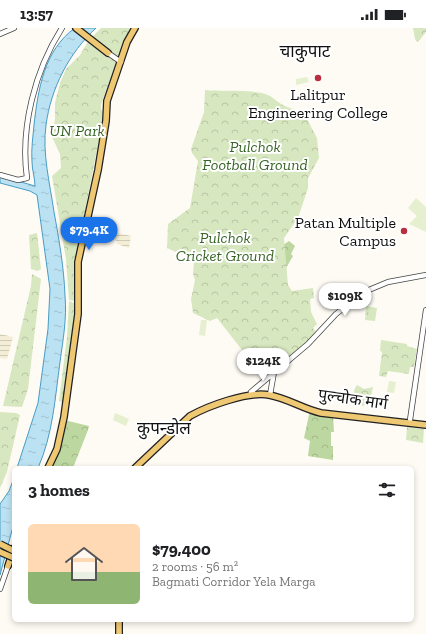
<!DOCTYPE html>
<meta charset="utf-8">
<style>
body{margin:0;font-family:"Zilla Slab","Noto Sans Devanagari",serif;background:#f6f6f6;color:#202124;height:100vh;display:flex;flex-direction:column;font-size:15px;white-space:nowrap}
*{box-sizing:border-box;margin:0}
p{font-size:13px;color:#757577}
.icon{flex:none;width:22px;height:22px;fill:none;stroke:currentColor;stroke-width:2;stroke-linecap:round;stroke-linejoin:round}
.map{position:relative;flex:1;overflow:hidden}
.sheet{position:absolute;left:12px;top:438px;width:402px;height:156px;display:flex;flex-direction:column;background:#fff;border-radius:6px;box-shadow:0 2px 6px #0003}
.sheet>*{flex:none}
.price{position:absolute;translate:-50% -34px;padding:0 9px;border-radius:14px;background:#fff;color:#222;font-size:13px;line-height:26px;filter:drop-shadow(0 1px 2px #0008)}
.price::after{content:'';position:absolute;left:50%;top:24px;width:12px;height:9px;margin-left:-6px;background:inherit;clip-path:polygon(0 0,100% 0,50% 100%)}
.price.current{background:#1a73e8;color:#fff}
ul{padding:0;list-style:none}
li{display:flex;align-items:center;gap:12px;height:100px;padding:0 16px}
li span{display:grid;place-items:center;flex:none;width:112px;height:80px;border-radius:6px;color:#555}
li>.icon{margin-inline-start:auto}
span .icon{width:48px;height:48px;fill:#fffc;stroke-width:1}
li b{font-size:17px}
h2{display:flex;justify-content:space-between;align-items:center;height:48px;padding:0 16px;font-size:17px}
.status{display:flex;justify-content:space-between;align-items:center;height:28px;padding:0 20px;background:#fff;direction:ltr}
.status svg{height:11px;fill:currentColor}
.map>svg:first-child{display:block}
.farmland{fill:url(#farmland-rules)}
.grass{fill:url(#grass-tufts)}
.forest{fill:url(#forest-crowns)}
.park{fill:url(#park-crowns)}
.pitch{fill:#e6efd0}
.water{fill:url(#water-ripples);stroke:#479cc5}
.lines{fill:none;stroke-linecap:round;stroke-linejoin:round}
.minor-casing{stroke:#434343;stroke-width:6}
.major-casing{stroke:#212121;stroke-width:8}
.minor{stroke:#fff;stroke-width:4.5}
.major{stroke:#efc873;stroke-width:5.5}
.major-bridge-casing{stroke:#212121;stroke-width:8;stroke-linecap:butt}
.major-bridge{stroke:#efc873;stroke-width:5.5}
.poi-dot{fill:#b83040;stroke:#fff;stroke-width:1.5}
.labels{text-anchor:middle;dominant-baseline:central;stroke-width:4;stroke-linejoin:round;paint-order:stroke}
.poi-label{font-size:16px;fill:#101010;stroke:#fff}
.park-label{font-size:16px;font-style:italic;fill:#366424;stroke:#fff}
.street-label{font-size:16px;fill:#101010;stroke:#fff}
.neighbourhood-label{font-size:17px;fill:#101010;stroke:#fff}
</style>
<div class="status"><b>13:57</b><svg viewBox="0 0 49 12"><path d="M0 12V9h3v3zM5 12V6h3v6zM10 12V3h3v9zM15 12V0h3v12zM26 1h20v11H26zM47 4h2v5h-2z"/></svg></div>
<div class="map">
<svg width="426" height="606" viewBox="0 0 426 606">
<defs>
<pattern id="farmland-rules" width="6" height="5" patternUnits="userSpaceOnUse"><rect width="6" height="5" fill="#f3eed5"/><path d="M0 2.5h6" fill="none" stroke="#cfcbb6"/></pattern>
<pattern id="grass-tufts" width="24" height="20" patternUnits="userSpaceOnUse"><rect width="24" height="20" fill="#d7e7bf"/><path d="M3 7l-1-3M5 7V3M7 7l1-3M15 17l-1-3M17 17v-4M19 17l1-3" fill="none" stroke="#b8c5a3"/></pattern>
<pattern id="forest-crowns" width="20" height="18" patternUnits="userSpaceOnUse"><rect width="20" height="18" fill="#bcd79f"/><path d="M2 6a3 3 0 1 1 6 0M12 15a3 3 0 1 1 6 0" fill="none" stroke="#a1b888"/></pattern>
<pattern id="park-crowns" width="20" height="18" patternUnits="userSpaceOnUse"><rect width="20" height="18" fill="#d7e7bf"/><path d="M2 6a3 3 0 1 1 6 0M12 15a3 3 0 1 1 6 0" fill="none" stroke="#b8c5a3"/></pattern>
<pattern id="water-ripples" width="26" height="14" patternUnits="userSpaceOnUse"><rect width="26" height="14" fill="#bbe2f2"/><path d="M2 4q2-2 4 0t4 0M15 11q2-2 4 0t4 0" fill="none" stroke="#a0c1ce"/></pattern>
</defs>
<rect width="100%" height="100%" fill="#fefbf4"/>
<path class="farmland" d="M114,204L131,208L129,220L117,216V213L113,211Z
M0,306L13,309L7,331L0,330Z"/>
<path class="grass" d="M366,278L377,280L375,293L365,292Z"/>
<path class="forest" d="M289,213L295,218L291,226L293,228L286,240L267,228Z
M310,382L333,387L334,404H331V418H333V432L308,428L310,413L304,410Z
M64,392L89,398L88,402L73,440H52L61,415Z"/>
<path class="park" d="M101,0H133L119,30L111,26L92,9Z
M413,0H426V4L418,14L415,11Z
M89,12L117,35L101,77V81L104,86L75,234L76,273L69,272L66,231L52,148L61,140L60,126L52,109L55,91V75L60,55L66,41L80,27Z
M205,62C224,64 254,60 270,68C275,71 279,75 283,77C293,82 299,82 309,88L307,91L317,110L319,130L308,150V160L298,190L284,210L288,257L292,263L313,260L314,270L310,271L311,284L317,296L313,300L317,305L269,346L242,322L217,290L210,293L193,285L191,271L195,252L193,246L194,232L167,220L168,196L190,180L198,133L192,125L191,121L204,84Z
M37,205L41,241L38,243L31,241L29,207Z
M32,246L41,251L28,361L22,379L3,378L31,258Z
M69,273L76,276L65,376L59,373L67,309Z
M381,312L407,316V318L417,321L414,339H410L409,346L388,343L386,349L379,348L382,324L380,323Z
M357,357L364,361L373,359L370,373L363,378C354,375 351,364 357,357Z
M0,384L16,385L20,387L7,444L0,460Z
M407,399L424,401L423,415L406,412Z"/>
<path class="pitch" d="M307,49L309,54L296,57V51Z
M416,170L426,179V204L409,196L417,188L408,180Z
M201,292H207L205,308L199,307Z
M389,353L396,354L394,365L387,364Z
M115,385L129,391L126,398L113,392Z"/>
<path class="water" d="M75,0H96C69,25 51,60 46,97C42,125 50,156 54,184C59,211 64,240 65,268C67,290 63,312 60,334C55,370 53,406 38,440H17L38,375L48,301L50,261L37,167L30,163L0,155V148L35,158C35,150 32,142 32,134C31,121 33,109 34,97C38,62 44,22 75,0Z
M14,450V495L0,547V476L9,463Z"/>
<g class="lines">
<defs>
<path id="minor" d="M0,6L14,0
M108,25L121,34
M0,147L18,152L27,150C20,100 35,42 62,0
M251,364L308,316L336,286L364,264L388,254L426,247
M270,367L274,344
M410,392L426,282
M0,561L8,538"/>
<path id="major" d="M76,0L108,25
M48,440L57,421L64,389L78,286V234L98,142L106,93L107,73L127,14L135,0
M135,440L190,388C208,378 248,363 269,367C287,370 303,381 321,385L426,397
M8,538L14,520
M119,592V606"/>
</defs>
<use href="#minor" class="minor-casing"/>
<use href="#major" class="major-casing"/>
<use href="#minor" class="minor"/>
<use href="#major" class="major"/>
<defs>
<path id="major-bridge" d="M0,516L14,523
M0,524L14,530"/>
</defs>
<use href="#major-bridge" class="major-bridge-casing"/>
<use href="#major-bridge" class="major-bridge"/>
</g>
<g class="poi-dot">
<circle cx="318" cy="50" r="4"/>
<circle cx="404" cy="203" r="4"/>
</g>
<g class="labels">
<g class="poi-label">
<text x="318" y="66">Lalitpur<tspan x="318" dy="18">Engineering College</tspan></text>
<text x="396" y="194" text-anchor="end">Patan Multiple<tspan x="396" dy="18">Campus</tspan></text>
</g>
<g class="park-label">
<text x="77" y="102">UN Park</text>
<text x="255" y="118">Pulchok<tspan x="255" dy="18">Football Ground</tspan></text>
<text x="225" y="209">Pulchok<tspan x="225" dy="18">Cricket Ground</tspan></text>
</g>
<g class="street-label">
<text transform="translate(353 371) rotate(8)">पुल्चोक मार्ग</text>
</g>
<g class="neighbourhood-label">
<text x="305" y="23">चाकुपाट</text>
<text x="164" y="400">कुपन्डोल</text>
</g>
</g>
</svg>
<b class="price current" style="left:89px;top:223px">$79.4K</b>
<b class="price" style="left:345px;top:289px">$109K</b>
<b class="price" style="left:263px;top:354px">$124K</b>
<section class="sheet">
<h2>3 homes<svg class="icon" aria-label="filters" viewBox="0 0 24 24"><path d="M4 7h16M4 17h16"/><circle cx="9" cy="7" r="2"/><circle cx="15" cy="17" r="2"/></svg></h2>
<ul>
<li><span style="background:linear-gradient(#ffd9b3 60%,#8fb573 0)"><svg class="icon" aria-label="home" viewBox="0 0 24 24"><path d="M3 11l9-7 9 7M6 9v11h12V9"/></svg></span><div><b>$79,400</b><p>2 rooms · 56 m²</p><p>Bagmati Corridor Yela Marga</p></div></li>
</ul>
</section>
</div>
